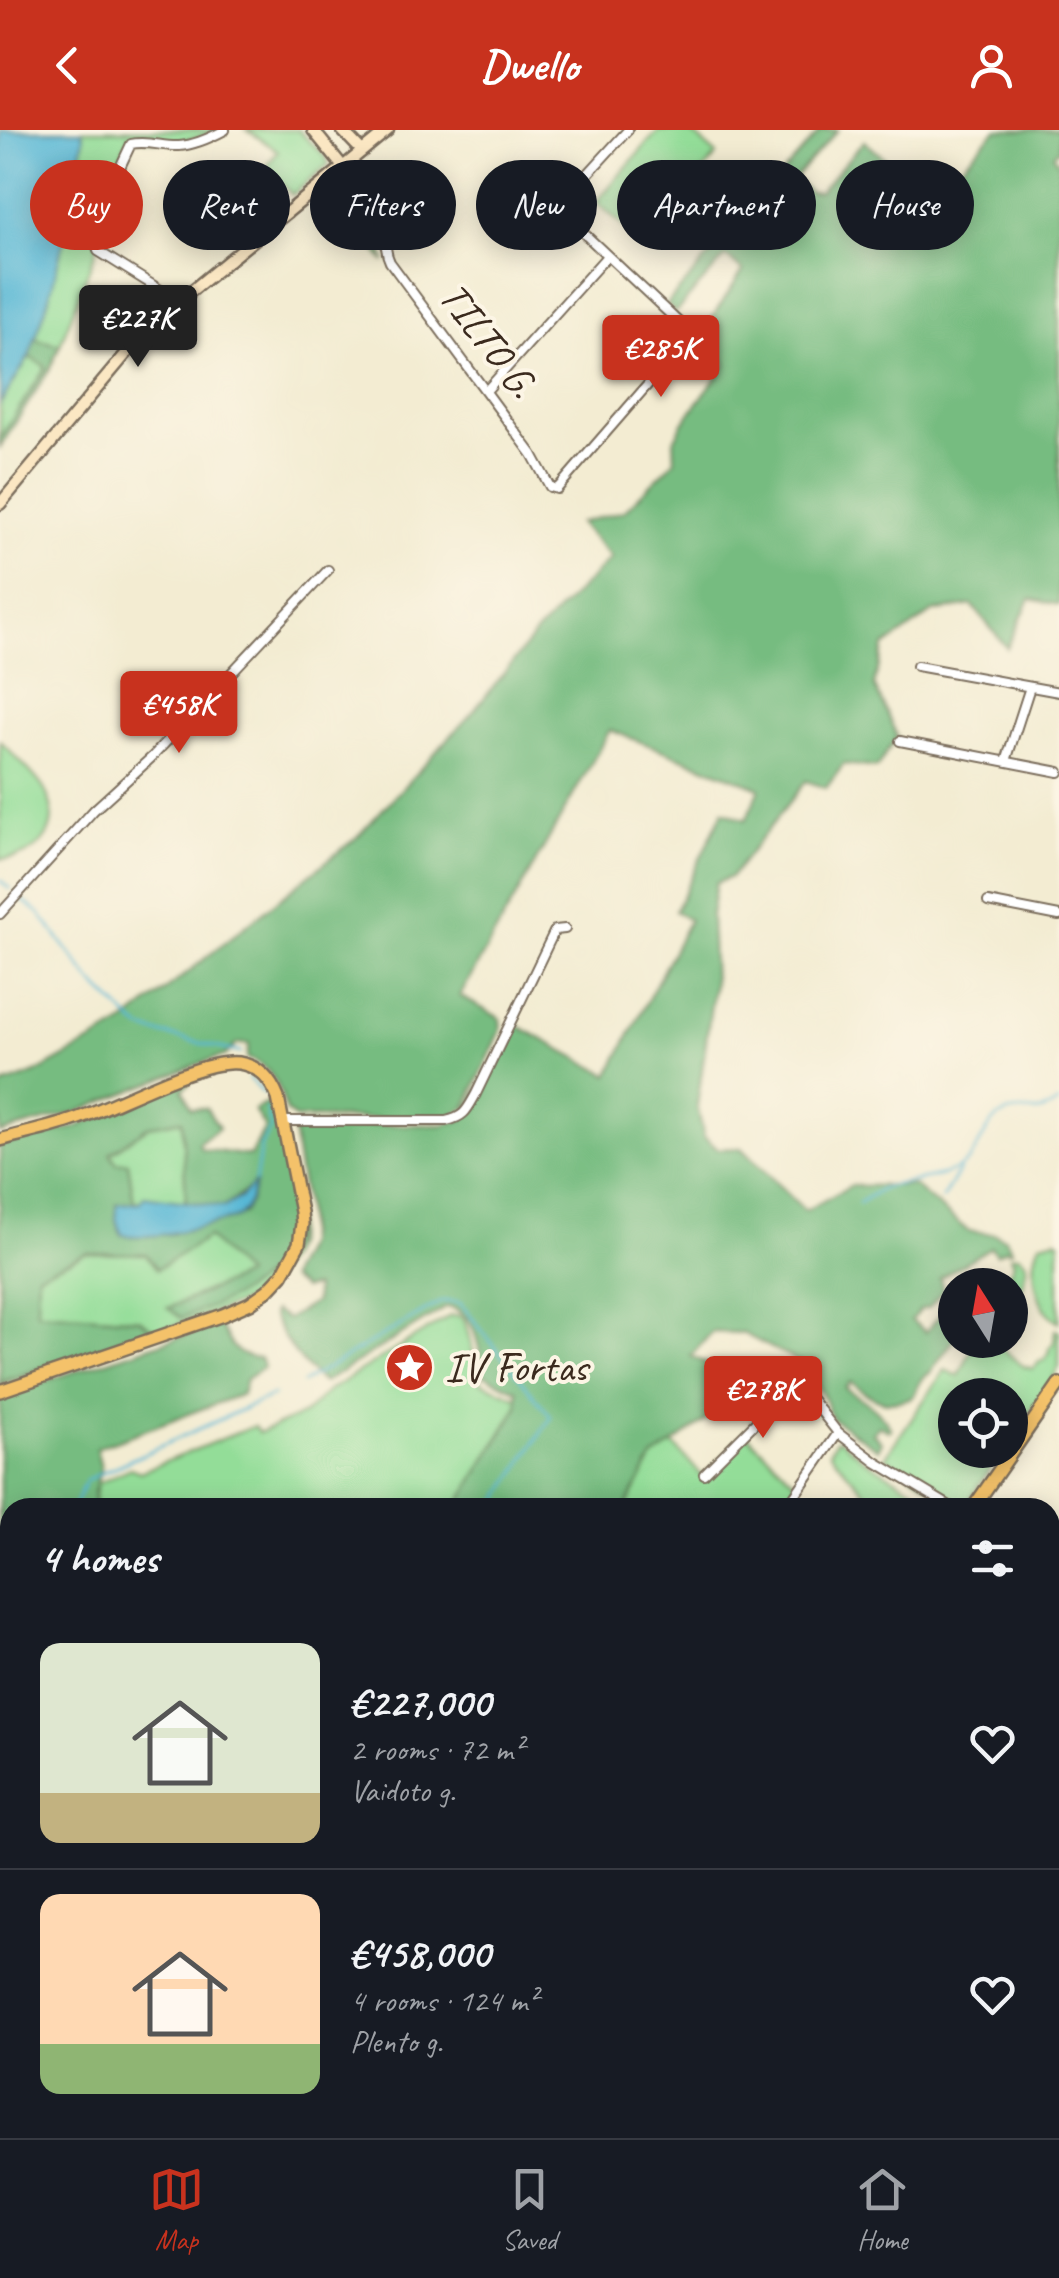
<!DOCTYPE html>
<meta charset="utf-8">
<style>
body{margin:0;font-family:Caveat,sans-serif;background:#20242c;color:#f1f3f6;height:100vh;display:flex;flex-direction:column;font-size:38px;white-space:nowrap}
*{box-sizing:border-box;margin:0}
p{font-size:32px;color:#9ea1a6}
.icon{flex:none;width:55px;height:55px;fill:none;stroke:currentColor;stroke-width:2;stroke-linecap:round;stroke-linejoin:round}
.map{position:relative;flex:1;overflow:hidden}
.drawer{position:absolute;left:0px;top:1368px;width:1060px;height:642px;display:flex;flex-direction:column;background:#171b24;border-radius:30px 30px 0 0;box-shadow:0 5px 25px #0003}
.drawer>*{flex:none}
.hud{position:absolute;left:30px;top:30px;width:1000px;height:90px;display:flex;gap:20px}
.needle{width:65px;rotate:349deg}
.tools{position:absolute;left:938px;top:1138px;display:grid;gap:20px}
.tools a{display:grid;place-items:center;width:90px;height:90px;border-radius:50%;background:#171b24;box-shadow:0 5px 25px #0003;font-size:50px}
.price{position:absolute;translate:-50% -85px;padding:0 22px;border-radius:10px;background:#c8321e;color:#fff;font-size:32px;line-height:65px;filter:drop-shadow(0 2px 5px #0008)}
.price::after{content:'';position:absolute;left:50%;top:60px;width:30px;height:22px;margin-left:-15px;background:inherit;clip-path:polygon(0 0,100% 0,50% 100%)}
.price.current{background:#222;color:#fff}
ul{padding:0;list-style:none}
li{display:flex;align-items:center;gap:30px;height:250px;padding:0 40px}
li+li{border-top:2px solid #363941}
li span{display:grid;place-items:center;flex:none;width:280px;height:200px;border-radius:20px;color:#555}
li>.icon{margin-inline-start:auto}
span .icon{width:120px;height:120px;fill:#fffc;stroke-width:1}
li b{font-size:42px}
h2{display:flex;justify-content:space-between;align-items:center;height:120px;padding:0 40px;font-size:42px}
.chip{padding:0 35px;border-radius:45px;background:#171b24;box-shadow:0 5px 25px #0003;font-size:35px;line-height:90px}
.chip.current{background:#c8321e;color:#fff}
header{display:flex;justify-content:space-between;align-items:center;height:130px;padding:0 40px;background:#c8321e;color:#fff;font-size:45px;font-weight:600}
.dock{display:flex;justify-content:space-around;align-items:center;height:140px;border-top:2px solid #363941;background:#171b24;font-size:28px;color:#9ea1a6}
.dock a{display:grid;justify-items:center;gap:5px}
.dock .current{color:#c8321e}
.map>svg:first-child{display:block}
.green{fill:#93dd98;stroke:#67845b;stroke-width:2.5}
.forest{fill:#76bc80;stroke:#58734f;stroke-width:2.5;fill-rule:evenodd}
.water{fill:#56b7d5;stroke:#48707a;stroke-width:2.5}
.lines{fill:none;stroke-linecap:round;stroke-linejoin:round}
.stream{stroke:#56b7d5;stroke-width:2.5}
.street-casing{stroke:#7b6e5d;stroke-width:12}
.secondary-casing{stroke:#7b6e5d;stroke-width:15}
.primary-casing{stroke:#7b6e5d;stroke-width:16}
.street{stroke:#fff;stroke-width:8}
.secondary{stroke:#fbe7c3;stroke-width:10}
.primary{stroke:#f4c26a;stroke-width:11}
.labels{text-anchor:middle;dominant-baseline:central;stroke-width:8;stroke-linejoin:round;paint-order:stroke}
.street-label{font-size:42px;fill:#3b2a1e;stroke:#fcf5e5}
.poi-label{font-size:42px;fill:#3b2a1e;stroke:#fcf5e5;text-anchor:start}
</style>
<header><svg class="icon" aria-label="back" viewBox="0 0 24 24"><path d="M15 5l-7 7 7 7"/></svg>Dwello<svg class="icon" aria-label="person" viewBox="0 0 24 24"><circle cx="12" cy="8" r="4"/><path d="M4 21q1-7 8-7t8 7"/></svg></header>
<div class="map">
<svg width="1059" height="2008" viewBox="0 0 1059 2008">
<rect width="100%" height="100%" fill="#fcf5e5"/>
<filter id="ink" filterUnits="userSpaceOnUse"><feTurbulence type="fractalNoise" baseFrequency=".01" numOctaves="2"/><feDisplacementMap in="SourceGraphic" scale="20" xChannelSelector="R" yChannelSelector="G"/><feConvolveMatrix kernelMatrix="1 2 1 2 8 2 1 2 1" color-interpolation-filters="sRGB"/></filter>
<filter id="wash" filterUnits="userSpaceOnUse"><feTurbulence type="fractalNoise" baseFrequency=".0048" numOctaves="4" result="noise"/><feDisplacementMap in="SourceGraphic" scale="40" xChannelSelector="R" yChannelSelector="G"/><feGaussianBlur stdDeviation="2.25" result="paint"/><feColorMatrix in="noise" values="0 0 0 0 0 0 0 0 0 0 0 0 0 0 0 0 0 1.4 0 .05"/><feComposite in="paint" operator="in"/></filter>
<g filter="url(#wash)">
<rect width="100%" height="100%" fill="#f3ecd2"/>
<path class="green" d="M82,0H220C185,14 166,14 129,6L107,62L96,121L60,215L34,209C58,144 71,76 84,8Z
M247,0H298L326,27L329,35L292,65L267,36L278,21Z
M659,0H689L717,25L641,112L596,72Z
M376,76C385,94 377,114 385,132L357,96Z
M29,227L44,235L45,239L0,308V274Z
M0,611C12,624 36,645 44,659C66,696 40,729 0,729Z
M182,990L186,1072L157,1069L134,1072L128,1033H117L110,1024L149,996Z
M293,1059C302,1118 291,1137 243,1172L0,1256V1252L100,1218L151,1198L139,1189L36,1182L38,1144L86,1123L146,1124L157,1139L208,1107L246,1145L168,1178L182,1187C214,1173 271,1155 286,1121C295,1103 293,1079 293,1059Z
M1057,1109L1059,1111V1192C1035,1178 1028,1137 1040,1113Z
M1019,1125L1027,1133L1023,1155L1010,1173V1155H1003L1014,1133L1011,1126Z
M450,1186H460L465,1192L481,1252L519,1268L518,1276L457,1377H93L97,1354L130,1338L140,1342L254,1296L259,1303L304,1284L328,1261Z
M1055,1200L1059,1201V1237L1048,1257L1010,1309V1265H955V1320H1003L964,1377L956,1375L885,1327L945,1240L959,1246L976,1210H991L1023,1236L1033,1239L1041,1230L1043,1231L1050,1222L1049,1219L1054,1212Z
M746,1304L798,1354L781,1377L625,1378L653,1328L673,1314L704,1348Z
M836,1310H841L860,1327L944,1377H864L870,1367L829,1322Z
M0,1444L10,1468V1596L0,1561Z
M1059,1593V1652L1052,1658L1050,1599Z
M1059,1787V1857L1050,1871V1803Z
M10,1840V1959L0,1962V1844Z
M122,2000H185L183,2008H124Z
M600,2000H805L808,2008H573Z"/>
<path class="forest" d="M821,0H838L795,48L809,62H819L864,11L931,67L996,0H1059V19L1053,25L1059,33V475L1030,469L1007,518L972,475L933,482L884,517L874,555L897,606L877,638L844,634L826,658L806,651L731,747L716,753L711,785L714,854L697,976L704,1007L718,1019L741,1018L805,1081L850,1056L913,1055L968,1101L995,1104L1006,1109L1012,1120L1009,1121L1007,1119L996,1124L991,1117L940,1148L943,1160L930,1177L920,1180L911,1190L926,1202L955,1166V1208L930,1243C920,1247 918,1259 913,1267C882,1278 874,1269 850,1252L845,1258C862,1270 880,1278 891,1299L889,1301L879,1295L873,1303L882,1312L878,1319L833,1289L829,1282L823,1265L803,1234L742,1203L712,1202L691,1226L754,1256L653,1328L625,1377H457L518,1277L517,1260L484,1245C479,1220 477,1182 447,1177L323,1253C300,1233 284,1212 272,1185L274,1181L287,1189L315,1172V1157L303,1159L289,1149C292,1136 302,1126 305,1112C312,1080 293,1030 294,997L297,994L442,995L462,990L516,895L609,945L689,790L675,781L723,681L746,690L760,658L610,600L460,866L500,888L501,900L466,977L447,989L295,988L286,982C281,958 272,936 247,928L249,914H237L225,926L206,931L75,983L0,1003V956L34,944L122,895L357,707L472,583L537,502L611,428L579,393L624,381L675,331L674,310L683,293L726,234L703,201L743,141L726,126L675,183L667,174Z
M34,209L60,215L50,239L0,317V308L45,239L44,235L29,227Z
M187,949L189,954L183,959L191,978H206L219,998L198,1013L202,1019L250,1026L265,998L254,980L273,970C282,1009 306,1087 286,1123C283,1128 279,1131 275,1135C250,1164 216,1175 181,1188L168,1178L245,1145L208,1107L157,1139L146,1124L86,1123L38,1144L37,1182L139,1189L152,1198L100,1218L0,1252V1015L76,997ZM182,990L186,1072L224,1077L255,1054L250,1072L243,1084L171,1104L117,1074L134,1072L128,1032L117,1033L110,1023L149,996Z
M218,1194C232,1214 233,1227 260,1228L264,1237L246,1249L242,1264L96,1318L101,1337L94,1363V1377L10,1378V1468L0,1444V1269L15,1261Z"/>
<path class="water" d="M0,0H82L84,8L66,101L49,169L29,227L0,274Z
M255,1052C251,1067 249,1081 234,1089C197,1096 161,1111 122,1105L116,1090L117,1074L140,1072L144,1066L224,1077L241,1067Z
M5,1687L10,1702V1749L0,1711V1689Z
M1059,1857V2008H1009L1020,2000H1050V1871Z"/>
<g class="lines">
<path class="stream" d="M0,750L10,759
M21,769L39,783L93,853L141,899L241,923
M249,948L264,964
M255,1052L261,1015L271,998L267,979
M942,1069L959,1040
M859,1073C868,1068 877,1060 887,1057C907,1051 944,1048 962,1036C982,1022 982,992 1007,983C1029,976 1033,990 1059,972
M302,1253L442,1171L460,1173L551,1287L493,1378
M73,1378L86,1350L274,1265"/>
</g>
</g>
<g filter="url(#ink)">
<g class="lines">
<defs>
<path id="street" d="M343,37C355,55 374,58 382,76C390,94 381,114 390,132L532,324L550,357L557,359L690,206L687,200L560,81L564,70L628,0
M175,173L167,164L98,121L95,105L107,65L131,14C147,10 163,17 179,16C195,15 212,7 225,0
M486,261L607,126
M917,536L1059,562
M900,611L1059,642
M1006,631L1030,557
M988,772L1059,786
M0,784L94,680L152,627L328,440
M284,991H446C465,987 467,980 476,964L555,800L565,799
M704,1344L797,1251L838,1303L876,1332L953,1378
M786,1378L838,1303
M0,1656L10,1653
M846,2000L848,2008
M225,2008L239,2002L249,2008
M291,2008L296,2000
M409,2008L413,2000"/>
<path id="secondary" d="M313,0L343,37
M342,0L362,21
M0,374L151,194L388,0
M1050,1461L1059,1472"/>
<path id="primary" d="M0,1010C25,1003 51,998 76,989C115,976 201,928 239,933C259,936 271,950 278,968L301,1082L302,1094L299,1114L282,1145L268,1160L250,1173L223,1185L0,1261
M973,1378L1059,1254
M0,1578L10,1614
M117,2000L119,2008
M538,2008L544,2000"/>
</defs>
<use href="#street" class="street-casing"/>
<use href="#secondary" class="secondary-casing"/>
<use href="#primary" class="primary-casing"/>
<use href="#street" class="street"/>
<use href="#secondary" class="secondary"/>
<use href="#primary" class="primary"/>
</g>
</g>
<defs>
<symbol id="sight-disc" viewBox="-11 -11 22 22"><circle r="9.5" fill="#c8321e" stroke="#fcf5e5"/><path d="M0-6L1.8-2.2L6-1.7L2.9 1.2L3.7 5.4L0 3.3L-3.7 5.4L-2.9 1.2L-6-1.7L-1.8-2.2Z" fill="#fff"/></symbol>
</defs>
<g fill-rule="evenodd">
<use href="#sight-disc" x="382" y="1210" width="55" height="55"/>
</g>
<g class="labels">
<g class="street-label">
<text transform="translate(488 210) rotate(53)">TILTO G.</text>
</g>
<g class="poi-label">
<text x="445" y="1237">IV Fortas</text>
</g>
</g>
</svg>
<div class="tools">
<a><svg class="needle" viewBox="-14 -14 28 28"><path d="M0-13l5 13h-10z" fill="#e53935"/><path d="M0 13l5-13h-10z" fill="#9ea1a6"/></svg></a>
<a><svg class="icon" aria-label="locate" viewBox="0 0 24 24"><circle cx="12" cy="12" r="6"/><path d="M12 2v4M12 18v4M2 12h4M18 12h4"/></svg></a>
</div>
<b class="price current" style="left:138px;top:240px">€227K</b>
<b class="price" style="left:661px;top:270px">€285K</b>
<b class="price" style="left:179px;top:626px">€458K</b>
<b class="price" style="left:763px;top:1311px">€278K</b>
<div class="hud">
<a class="chip current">Buy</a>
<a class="chip">Rent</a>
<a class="chip">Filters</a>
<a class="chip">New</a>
<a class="chip">Apartment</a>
<a class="chip">House</a>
</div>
<section class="drawer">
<h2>4 homes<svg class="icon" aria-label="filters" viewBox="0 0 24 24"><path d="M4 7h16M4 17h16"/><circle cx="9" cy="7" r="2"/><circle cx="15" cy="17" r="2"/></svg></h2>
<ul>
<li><span style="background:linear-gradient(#dfe7d0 75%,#c2b280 0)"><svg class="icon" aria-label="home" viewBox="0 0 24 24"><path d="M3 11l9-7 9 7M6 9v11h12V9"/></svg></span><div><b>€227,000</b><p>2 rooms · 72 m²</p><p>Vaidoto g.</p></div><svg class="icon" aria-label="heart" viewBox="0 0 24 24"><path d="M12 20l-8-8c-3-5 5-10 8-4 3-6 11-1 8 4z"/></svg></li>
<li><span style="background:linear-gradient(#ffd9b3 75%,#8fb573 0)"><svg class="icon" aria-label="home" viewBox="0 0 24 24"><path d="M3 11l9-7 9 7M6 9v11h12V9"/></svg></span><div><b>€458,000</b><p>4 rooms · 124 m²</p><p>Plento g.</p></div><svg class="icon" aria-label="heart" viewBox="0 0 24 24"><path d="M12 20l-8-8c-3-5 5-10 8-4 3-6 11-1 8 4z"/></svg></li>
</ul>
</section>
</div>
<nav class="dock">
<a class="current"><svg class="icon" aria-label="map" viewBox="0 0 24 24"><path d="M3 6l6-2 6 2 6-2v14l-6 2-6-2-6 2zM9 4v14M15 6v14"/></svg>Map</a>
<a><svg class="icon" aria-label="saved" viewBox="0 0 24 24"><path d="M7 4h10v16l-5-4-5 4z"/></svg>Saved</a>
<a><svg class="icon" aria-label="home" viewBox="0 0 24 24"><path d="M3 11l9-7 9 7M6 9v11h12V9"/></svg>Home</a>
</nav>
